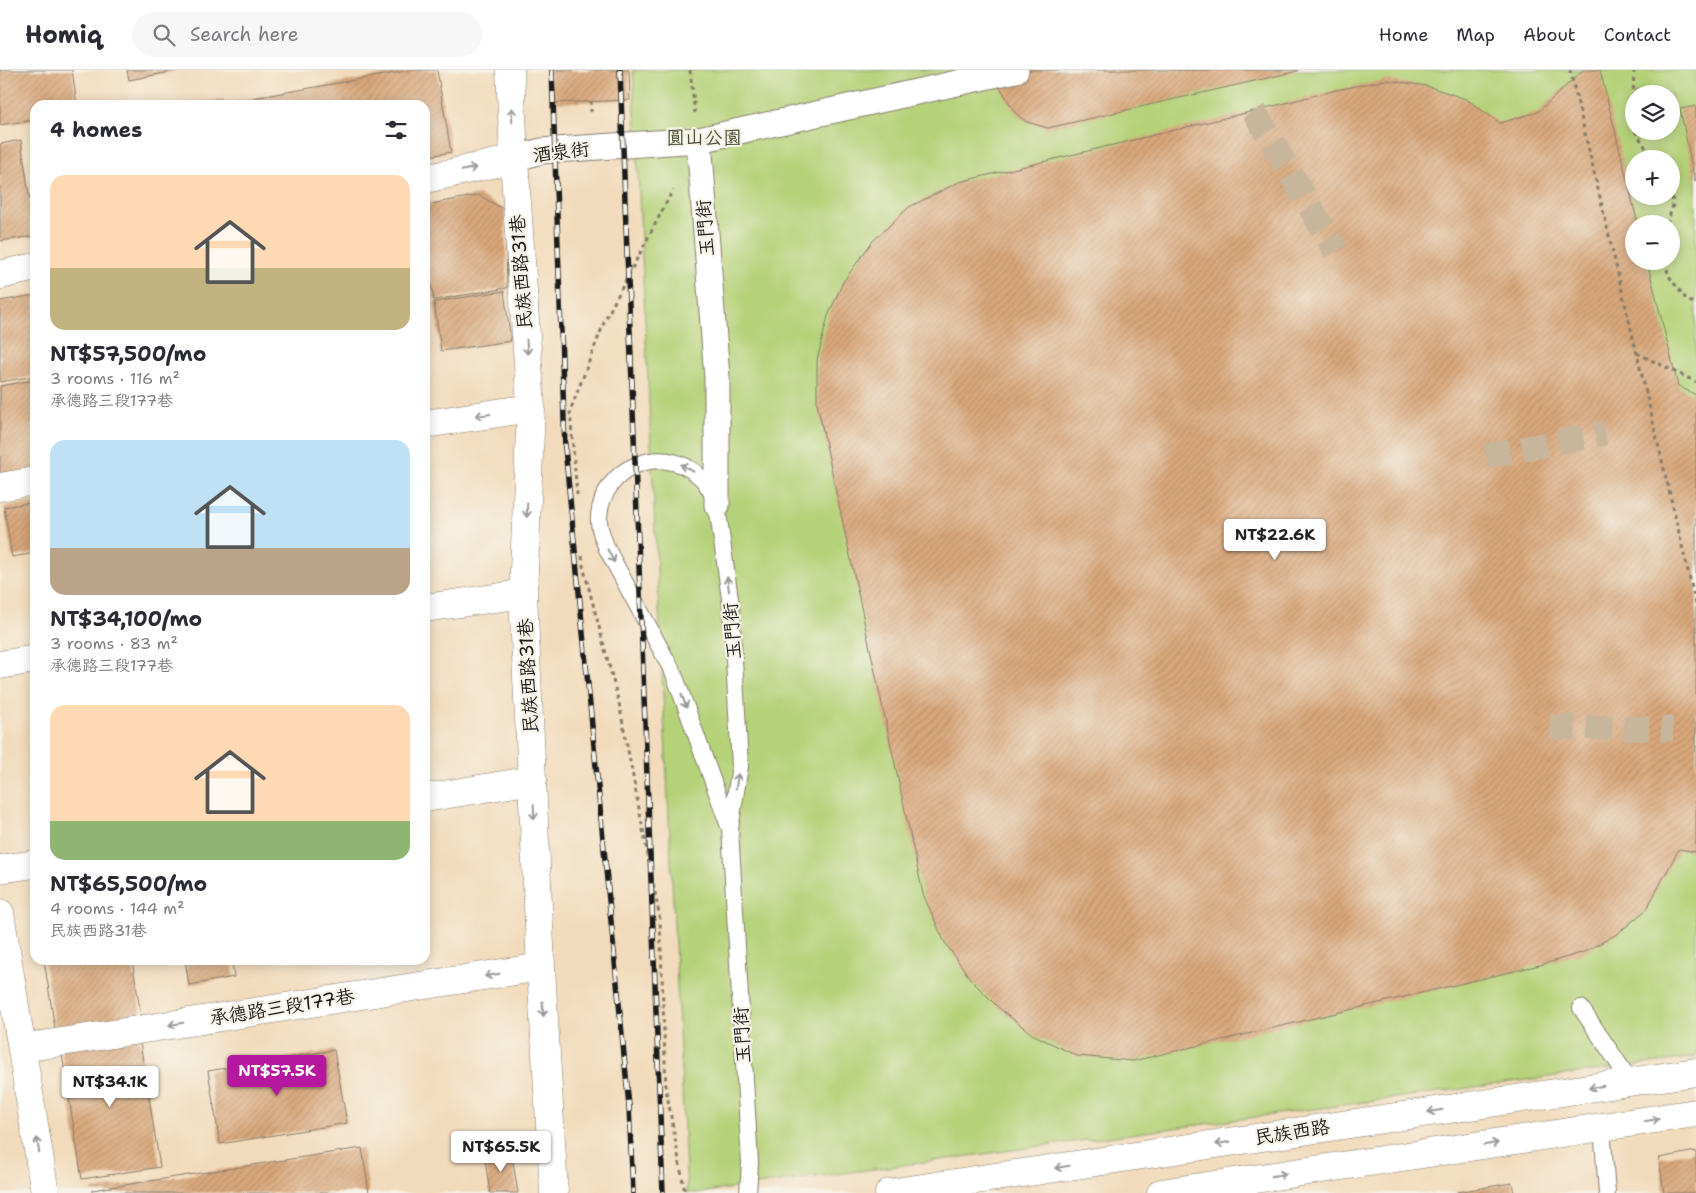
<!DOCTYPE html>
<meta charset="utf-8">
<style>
body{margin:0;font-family:"Shantell Sans","LXGW WenKai TC",sans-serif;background:#f7f7f7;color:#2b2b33;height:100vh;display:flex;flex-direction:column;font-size:19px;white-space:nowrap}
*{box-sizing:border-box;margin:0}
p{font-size:16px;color:#7c7c81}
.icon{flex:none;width:28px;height:28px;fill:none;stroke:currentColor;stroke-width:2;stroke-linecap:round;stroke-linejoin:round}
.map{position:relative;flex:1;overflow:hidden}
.details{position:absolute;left:30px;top:30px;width:400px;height:865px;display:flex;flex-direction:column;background:#fff;border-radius:15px;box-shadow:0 2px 12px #0003}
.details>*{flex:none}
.tools{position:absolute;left:1625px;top:15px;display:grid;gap:10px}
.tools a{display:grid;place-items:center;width:55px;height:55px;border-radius:50%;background:#fff;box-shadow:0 2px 12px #0003;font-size:25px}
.price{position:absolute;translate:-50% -42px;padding:0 11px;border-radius:5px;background:#fff;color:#222;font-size:16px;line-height:32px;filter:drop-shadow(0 1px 2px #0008)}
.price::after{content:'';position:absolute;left:50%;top:30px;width:15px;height:11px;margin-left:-8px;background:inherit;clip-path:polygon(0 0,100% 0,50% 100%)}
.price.active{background:#b5179e;color:#fff}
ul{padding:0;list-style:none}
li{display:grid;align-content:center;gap:10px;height:265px;padding:0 20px}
li span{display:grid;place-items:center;height:155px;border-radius:15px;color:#555}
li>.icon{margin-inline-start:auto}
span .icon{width:90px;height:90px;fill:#fffc;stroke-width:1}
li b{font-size:21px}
h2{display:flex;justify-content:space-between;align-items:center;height:60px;padding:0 20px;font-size:21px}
header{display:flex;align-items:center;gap:30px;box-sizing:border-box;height:70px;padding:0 25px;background:#fff;border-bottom:1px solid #e1e1e2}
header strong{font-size:24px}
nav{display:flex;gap:28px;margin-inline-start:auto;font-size:18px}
.search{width:350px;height:45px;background:#f7f7f7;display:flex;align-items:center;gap:12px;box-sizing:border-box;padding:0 18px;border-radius:28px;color:#7c7c81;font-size:19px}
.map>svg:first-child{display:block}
.green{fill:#b5d279;stroke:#68774a;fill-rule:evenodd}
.building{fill:url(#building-hatch)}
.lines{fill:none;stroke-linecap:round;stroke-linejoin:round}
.pedestrian-tunnel{stroke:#c7b59c;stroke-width:25;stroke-dasharray:25 12;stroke-linecap:butt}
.service-casing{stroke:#877c6c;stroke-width:18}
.pedestrian-casing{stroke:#877c6c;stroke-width:27}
.minor-casing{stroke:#877c6c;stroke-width:29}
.tertiary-casing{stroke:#877c6c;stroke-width:29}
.secondary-casing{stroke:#877c6c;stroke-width:29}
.path{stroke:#877c6c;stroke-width:3;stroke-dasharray:4 4;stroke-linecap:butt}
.service{stroke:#fff;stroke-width:16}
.pedestrian{stroke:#fff;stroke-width:25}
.minor{stroke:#fff;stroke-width:28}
.tertiary{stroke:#fff;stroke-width:28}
.secondary{stroke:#fff;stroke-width:28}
.rail-casing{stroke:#1c1c1c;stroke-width:5.5}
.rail{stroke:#f7f3e8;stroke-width:4;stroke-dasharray:11;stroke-linecap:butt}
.oneway{stroke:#999}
.labels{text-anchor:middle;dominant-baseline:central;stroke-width:4.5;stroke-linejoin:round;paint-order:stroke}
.park-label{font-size:19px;fill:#4a5338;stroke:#f7f3e8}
.street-label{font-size:19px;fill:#1c1c1c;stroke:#f7f3e8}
</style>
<header>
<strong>Homiq</strong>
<div class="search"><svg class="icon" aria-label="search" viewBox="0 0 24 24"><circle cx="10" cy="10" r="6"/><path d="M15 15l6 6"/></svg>Search here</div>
<nav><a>Home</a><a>Map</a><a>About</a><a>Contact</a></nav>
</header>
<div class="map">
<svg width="1696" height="1123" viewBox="0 0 1696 1123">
<defs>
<pattern id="building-hatch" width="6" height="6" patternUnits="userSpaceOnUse" patternTransform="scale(1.25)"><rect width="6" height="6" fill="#d9a77a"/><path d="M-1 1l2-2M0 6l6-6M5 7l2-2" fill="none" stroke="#ba8f69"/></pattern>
</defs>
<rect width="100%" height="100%" fill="#f7f3e8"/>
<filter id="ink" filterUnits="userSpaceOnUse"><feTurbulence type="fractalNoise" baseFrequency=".02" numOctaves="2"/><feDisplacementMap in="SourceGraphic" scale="10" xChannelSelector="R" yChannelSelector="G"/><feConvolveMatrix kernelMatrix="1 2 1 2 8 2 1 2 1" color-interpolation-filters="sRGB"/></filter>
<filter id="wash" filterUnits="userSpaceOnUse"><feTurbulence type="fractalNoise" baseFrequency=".0096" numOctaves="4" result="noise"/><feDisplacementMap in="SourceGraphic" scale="20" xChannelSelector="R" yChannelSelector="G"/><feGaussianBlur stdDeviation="1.12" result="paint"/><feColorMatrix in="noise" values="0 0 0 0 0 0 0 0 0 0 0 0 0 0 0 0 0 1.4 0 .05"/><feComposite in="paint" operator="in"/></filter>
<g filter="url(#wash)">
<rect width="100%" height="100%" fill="#f2dbbc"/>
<path class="green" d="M633,0H1696V987L698,1123H687ZM1634,24H1671V61H1634ZM1634,89H1671V126H1634ZM1634,154H1671V191H1634Z"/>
<g id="blocks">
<path class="building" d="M0,0H72L77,35H35V50L0,55Z
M127,0H174L175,1L129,10Z
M412,0H437L451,82L425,87V35H225V33Z
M550,0H629L630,30L552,33Z
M990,0H1298V1L1048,58L1027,52L1021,48L1014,41Z
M1583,0H1600L1638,154H1634V191H1647L1678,316L1696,325V782L1679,779L1646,840L1617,864L1584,882L1544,894L1133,991L1077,986L1032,964L999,938L971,910L944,871L923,824L817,333V290L828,246L843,212L872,172L909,137L959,112L1254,41L1336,20L1386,10L1427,16L1466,29L1500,53L1538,42Z
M222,29L224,35H194L193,34Z
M1696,36V111H1695L1680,39Z
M21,70L35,166L0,171V74Z
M479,125L505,140L507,218L434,230L425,184V135Z
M504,221L511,271L441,281L434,232Z
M35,225V306L0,312V231Z
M35,310V404L0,410V316Z
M35,432V483L12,487L4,437Z
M44,890H132L142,952L56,965Z
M185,890H232L234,907L189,915Z
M139,966L160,1097L82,1109L61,978Z
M334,980L347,1053L220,1074L208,1001Z
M362,1078L369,1123H92V1120Z
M511,1080L518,1123H490L484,1084Z
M1696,1081V1123H1664L1659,1088Z
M1512,1113L1514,1123H1457V1122Z"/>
</g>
</g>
<g filter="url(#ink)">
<use href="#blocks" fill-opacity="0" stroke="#877c6c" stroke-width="1"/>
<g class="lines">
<path class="pedestrian-tunnel" d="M1254,41L1336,181
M1486,386L1605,363
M1550,657L1673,659"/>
<defs>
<path id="service" d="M730,759L674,604L607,479C603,468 598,458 599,446C603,397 662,372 699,406C708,413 712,424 717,435L731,536L740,696L730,759L750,1093L748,1123
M1581,938L1631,1012
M1602,1057L1607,1123"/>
<path id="pedestrian" d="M699,70L717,308V435
M514,89L541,81L699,70L1016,0"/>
<path id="minor" d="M510,0L514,89L531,338L523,524L541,897L554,1123
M425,109L514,89
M0,205L35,197
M425,354L531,338
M0,417L35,411
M425,538L523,524
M0,595L35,589
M425,728L533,710
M0,799L35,794
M23,978L541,897"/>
<path id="tertiary" d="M889,1123L1696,1002
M1161,1123L1696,1043"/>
<path id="secondary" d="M0,843L45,1123"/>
</defs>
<use href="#service" class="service-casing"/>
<use href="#pedestrian" class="pedestrian-casing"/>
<use href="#minor" class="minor-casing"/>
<use href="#tertiary" class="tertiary-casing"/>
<use href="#secondary" class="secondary-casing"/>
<path class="path" d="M690,0L695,43
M1570,0L1696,535
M1634,0L1632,55L1634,59
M591,31V42
M1635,61L1653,89
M1667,154L1673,135L1671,115
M1666,191L1668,205L1686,229L1696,235
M1637,283L1696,312
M577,425L570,341L605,250L673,120
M582,486L583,496L619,633L660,849L666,1019L685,1123"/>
<use href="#service" class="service"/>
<use href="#pedestrian" class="pedestrian"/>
<use href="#minor" class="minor"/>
<use href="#tertiary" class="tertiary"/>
<use href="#secondary" class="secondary"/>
<defs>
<path id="rail" d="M552,0L565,378L629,1036L633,1123
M620,0L663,1123"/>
</defs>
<use href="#rail" class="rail-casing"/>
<use href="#rail" class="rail"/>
</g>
<defs><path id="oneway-shaft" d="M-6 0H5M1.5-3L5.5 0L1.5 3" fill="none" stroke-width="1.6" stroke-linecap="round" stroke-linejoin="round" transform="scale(1.25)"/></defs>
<g class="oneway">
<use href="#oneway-shaft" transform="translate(512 45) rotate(-92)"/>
<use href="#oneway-shaft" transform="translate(469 99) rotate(-13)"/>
<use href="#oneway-shaft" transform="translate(527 277) rotate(86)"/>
<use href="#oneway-shaft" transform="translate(483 345) rotate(172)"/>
<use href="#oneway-shaft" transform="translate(687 398) rotate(-151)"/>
<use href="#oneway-shaft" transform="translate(527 440) rotate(92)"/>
<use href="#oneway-shaft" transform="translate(611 486) rotate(62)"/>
<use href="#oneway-shaft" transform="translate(728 514) rotate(-98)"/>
<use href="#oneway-shaft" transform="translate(684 631) rotate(70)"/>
<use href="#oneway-shaft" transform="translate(737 711) rotate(-81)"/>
<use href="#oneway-shaft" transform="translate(534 742) rotate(88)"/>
<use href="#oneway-shaft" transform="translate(492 905) rotate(171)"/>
<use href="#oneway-shaft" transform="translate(543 939) rotate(86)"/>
<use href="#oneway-shaft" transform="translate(176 954) rotate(171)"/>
<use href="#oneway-shaft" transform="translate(1596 1017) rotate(171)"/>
<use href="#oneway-shaft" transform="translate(1435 1041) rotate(171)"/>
<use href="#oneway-shaft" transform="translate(1652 1050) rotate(-9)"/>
<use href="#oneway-shaft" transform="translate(1223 1073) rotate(171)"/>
<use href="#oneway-shaft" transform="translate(1491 1074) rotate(-9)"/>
<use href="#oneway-shaft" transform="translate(38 1075) rotate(-99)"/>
<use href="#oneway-shaft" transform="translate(1062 1097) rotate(171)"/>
<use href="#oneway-shaft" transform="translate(1279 1105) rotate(-9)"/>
</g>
</g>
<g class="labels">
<g class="park-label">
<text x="704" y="67">圓山公園</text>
</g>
<g class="street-label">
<text transform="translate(561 82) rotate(-7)">酒泉街</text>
<text transform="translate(705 158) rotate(-94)">玉門街</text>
<text transform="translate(521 202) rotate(-94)">民族西路31巷</text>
<text transform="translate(732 561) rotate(-94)">玉門街</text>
<text transform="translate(528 606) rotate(-93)">民族西路31巷</text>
<text transform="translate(282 937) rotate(-9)">承德路三段177巷</text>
<text transform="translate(742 965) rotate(-93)">玉門街</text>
<text transform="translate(1292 1062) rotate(-9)">民族西路</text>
</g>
</g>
</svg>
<div class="tools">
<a><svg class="icon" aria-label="layers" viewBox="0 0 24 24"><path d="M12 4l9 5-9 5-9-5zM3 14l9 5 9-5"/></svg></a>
<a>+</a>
<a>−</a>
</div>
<b class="price" style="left:1275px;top:491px">NT$22.6K</b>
<b class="price active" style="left:277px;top:1027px">NT$57.5K</b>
<b class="price" style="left:110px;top:1038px">NT$34.1K</b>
<b class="price" style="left:501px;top:1103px">NT$65.5K</b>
<section class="details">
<h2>4 homes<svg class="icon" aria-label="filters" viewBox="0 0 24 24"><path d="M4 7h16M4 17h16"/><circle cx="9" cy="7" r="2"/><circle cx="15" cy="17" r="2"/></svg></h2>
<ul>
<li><span style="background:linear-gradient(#ffd9b3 60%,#c2b280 0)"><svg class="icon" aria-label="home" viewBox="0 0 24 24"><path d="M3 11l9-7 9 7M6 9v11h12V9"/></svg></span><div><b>NT$57,500/mo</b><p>3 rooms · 116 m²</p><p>承德路三段177巷</p></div></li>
<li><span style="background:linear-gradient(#bfe0f5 70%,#b9a48a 0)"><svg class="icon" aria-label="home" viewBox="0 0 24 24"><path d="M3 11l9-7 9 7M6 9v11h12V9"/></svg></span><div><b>NT$34,100/mo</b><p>3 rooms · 83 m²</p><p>承德路三段177巷</p></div></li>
<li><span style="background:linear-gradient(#ffd9b3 75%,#8fb573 0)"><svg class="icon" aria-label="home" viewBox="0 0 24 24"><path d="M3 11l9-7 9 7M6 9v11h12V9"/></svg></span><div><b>NT$65,500/mo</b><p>4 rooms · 144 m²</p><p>民族西路31巷</p></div></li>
</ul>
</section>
</div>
